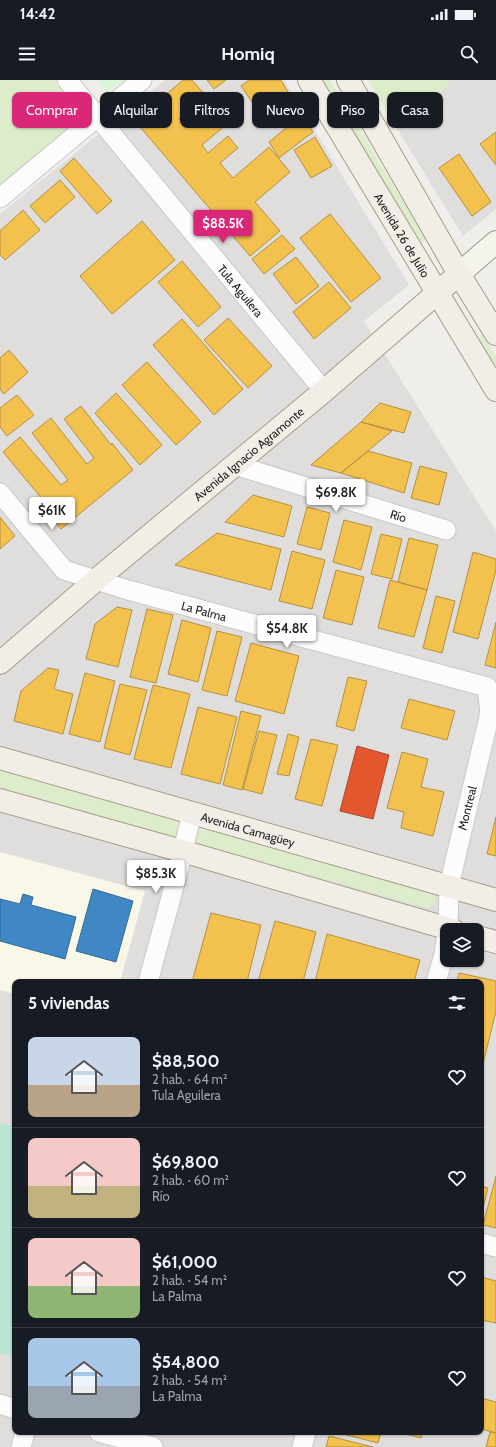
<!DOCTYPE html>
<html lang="es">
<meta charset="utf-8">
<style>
body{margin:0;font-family:Cabin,sans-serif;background:#242831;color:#f1f3f6;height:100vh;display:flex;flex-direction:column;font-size:15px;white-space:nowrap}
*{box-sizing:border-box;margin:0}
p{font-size:13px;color:#9ea1a6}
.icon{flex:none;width:22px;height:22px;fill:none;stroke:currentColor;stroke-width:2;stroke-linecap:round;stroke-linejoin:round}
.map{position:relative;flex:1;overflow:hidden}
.details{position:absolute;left:12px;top:899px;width:472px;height:456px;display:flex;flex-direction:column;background:#171b24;border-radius:8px;box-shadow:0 1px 3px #0004}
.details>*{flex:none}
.top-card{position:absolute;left:12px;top:12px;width:472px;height:36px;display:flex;gap:8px}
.buttons{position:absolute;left:440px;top:843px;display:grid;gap:8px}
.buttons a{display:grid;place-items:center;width:44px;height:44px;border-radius:8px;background:#171b24;box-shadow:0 1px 3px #0004;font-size:20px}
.price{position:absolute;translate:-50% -34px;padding:0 9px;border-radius:4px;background:#fff;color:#222;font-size:13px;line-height:26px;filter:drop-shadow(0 1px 2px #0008)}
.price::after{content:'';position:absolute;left:50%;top:24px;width:12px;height:9px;margin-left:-6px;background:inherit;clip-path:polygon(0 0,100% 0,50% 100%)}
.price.on{background:#db2777;color:#fff}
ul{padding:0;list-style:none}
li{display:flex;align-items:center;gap:12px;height:100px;padding:0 16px}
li+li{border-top:1px solid #363941}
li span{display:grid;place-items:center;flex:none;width:112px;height:80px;border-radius:8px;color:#555}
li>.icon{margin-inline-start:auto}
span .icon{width:48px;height:48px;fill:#fffc;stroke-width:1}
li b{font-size:17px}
h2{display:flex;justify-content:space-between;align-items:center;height:48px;padding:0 16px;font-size:17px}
.tag{padding:0 14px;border-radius:8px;background:#171b24;box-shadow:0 1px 3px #0004;font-size:14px;line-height:36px}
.tag.on{background:#db2777;color:#fff}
.status{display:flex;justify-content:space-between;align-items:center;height:28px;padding:0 20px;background:#171b24;direction:ltr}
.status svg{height:11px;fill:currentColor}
header{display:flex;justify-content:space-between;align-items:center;height:52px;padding:0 16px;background:#171b24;font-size:18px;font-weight:800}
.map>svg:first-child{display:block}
.residential{fill:#dfdedc;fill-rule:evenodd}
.education{fill:#f8f7e8}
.grass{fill:#ddeccb}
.park{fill:#daf5da}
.pitch{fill:#b7e6d2}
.homes{fill:#f2c14e;stroke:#b49141}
.shops{fill:#e4572e;stroke:#aa472a}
.schools{fill:#3f88c5;stroke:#366994}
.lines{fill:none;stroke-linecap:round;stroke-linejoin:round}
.minor-casing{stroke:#c9c8c7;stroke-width:21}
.secondary-casing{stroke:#999a82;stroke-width:24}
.primary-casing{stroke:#a79c86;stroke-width:24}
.minor{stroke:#fdfcfc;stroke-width:19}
.secondary{stroke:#f4f4ed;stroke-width:22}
.primary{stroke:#f3ede7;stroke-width:22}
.labels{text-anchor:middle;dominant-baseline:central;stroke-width:4;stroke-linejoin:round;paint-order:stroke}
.street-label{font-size:12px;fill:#222;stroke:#fff}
</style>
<div class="status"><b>14:42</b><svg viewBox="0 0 49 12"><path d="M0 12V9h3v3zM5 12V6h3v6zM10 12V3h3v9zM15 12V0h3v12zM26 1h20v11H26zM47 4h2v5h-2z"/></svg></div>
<header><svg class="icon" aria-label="menu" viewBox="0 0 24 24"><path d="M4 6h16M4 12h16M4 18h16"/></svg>Homiq<svg class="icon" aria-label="search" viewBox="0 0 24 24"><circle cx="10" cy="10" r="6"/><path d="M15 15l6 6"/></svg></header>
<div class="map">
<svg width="496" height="1367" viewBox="0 0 496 1367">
<rect width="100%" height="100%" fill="#f0eeeb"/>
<path class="residential" d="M165,0H284L409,205L364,241L496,451V1367H0V134ZM447,850H477V880H447ZM15,902H481V1352H15Z
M446,0H496V129L463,156L396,47L449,4Z"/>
<path class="education" d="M0,772L145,811L120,902H15V914L0,910Z"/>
<path class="grass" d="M0,0H54L83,38L0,106Z
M322,0H330L426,160L421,164Z
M368,0H446L449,4L396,47Z
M482,254L496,277V287L479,258Z
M0,689L431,812L436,818L434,825L427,828L0,709Z"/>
<path class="park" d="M97,0H124L107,13Z"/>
<path class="pitch" d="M0,1043L15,1047V1277L0,1273Z"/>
<path class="homes" d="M183,0H192L206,16L179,39L186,47L223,15L239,34L202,65L208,73L228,56L238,68L220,83L233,98L269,67L290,92L255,122L280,151L250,176L135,41Z
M207,0H226L214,9Z
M249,0H281L288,12L258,31L241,6Z
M302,35L313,52L279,78L269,62Z
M496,52V85L480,64Z
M315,57L332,86L311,98L294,70Z
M459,74L491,122L472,136L439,88Z
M74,78L112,121L97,134L60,91Z
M60,100L75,117L45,143L30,126Z
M23,130L40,150L5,180L0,175V151Z
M330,134L381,198L351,222L300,158Z
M142,141L175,180L112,234L80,196Z
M282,155L295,169L264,194L252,179Z
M296,177L319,206L296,224L273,194Z
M182,181L221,227L198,247L158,202Z
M329,202L351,228L314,259L293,232Z
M228,238L272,286L248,308L204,260Z
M182,239L243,309L214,335L153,265Z
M9,270L28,292L4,314L0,309V278Z
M147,282L201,342L176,365L122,305Z
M116,313L162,365L140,385L95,333Z
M17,315L34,335L7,356L0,347V328Z
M380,323L411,332L404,353L361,342Z
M81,326L111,365L112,363L133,390L61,449L39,423L43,420L3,372L20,357L61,405L68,400L32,353L51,338L87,384L94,378L64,339Z
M361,342L392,351L341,393L311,385Z
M368,371L412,383L404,413L341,393Z
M420,386L447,393L439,425L411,418Z
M253,415L292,426L284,457L225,442Z
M307,427L330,433L321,470L297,464Z
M0,437L15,456L0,469Z
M344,440L372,447L361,490L333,482Z
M217,453L281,469L271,510L175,485Z
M381,454L402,459L392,499L371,494Z
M409,458L438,465L427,510L398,502Z
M292,471L325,480L312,529L279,521Z
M473,472L496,479V490L478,559L453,552Z
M336,490L364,497L352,545L323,538Z
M390,500L427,510L414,557L378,548Z
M436,516L455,521L442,573L423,568Z
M117,527L132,530L118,587L86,579L95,544Z
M147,529L173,535L156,603L130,597Z
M182,540L211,548L198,602L168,594Z
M496,542V588L485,585Z
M217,551L242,557L227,616L202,610Z
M251,563L299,576L284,634L235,621Z
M48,588L59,590L54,609L73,614L63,654L14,641L21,611Z
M85,593L115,601L100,662L69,654Z
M348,597L367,601L354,651L336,646Z
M120,604L147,610L130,675L104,668Z
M153,605L190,614L171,688L134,679Z
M409,619L455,631L447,660L401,648Z
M198,627L237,637L220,704L181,694Z
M241,631L261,636L242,710L223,705Z
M259,651L277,655L262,714L243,709Z
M288,654L299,657L289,696L277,694Z
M311,659L338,665L322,726L295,719Z
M402,672L428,679L421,707L444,712L433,756L401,748L404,732L387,728Z
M496,737V776L487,774Z
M211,833L261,845L247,902H192Z
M275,841L316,852L303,902H258Z
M327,854L420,880L414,902H315Z
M459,893L496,901V931L482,988L481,902H457Z
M496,1096V1148L483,1145Z
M481,1106L488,1108L481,1136Z
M481,1197L496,1201V1243L481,1240Z
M481,1318L496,1322V1353L481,1349Z
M335,1352H381L378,1363Z
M398,1352H423L421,1358Z
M490,1352L496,1353V1367H486Z
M329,1356L373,1367H326Z"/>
<path class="shops" d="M357,666L389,675L373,739L340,731Z"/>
<path class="schools" d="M93,809L133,821L116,882L76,871Z
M23,814L33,817L31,825L76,837L65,879L0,861V819L20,824Z"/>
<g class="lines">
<defs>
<g id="minor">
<path id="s1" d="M67,0L324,311"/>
<path d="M0,118L142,0"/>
<path id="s2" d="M235,385L446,450"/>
<path id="s3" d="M0,413L64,490L128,510L487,607L490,633L449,806L448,850"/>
<path d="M148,902L176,799L192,733"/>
<path d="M436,902L444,874L447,854"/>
<path d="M481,1163L496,1167"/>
<path d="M0,1324L15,1329"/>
<path d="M99,1352L153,1367"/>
<path d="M21,1367L25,1352"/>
<path d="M302,1367L306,1352"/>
</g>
<path id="secondary" d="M459,194L496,162"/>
<g id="primary">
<path id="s4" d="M309,0L496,310"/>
<path d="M348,0L459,194L496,254"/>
<path id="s5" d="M0,583L96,500L324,311L459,194"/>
<path id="s6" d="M0,678L496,820"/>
<path d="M0,720L182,771L453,850"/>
<path d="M477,857L496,862"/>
</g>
</defs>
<use href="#minor" class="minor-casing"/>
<use href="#secondary" class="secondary-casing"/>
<use href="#primary" class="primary-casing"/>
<use href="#minor" class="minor"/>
<use href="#secondary" class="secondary"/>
<use href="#primary" class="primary"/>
</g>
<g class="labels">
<g class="street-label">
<text stroke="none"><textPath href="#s4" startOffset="181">Avenida 26 de Julio</textPath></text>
<text stroke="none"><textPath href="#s1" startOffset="273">Tula Aguilera</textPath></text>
<text stroke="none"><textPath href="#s5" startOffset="325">Avenida Ignacio Agramonte</textPath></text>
<text stroke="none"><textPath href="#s2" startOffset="171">Río</textPath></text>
<text stroke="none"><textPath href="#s3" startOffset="246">La Palma</textPath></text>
<text transform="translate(467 728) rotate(-76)">Montreal</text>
<text stroke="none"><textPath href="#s6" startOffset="258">Avenida Camagüey</textPath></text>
</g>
</g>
</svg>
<div class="buttons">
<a><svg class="icon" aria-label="layers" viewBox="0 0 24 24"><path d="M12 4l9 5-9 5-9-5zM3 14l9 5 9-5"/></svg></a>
</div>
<b class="price on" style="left:223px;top:164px">$88.5K</b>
<b class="price" style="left:336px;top:433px">$69.8K</b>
<b class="price" style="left:52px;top:451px">$61K</b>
<b class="price" style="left:287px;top:569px">$54.8K</b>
<b class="price" style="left:156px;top:814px">$85.3K</b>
<div class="top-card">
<a class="tag on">Comprar</a>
<a class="tag">Alquilar</a>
<a class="tag">Filtros</a>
<a class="tag">Nuevo</a>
<a class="tag">Piso</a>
<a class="tag">Casa</a>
</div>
<section class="details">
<h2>5 viviendas<svg class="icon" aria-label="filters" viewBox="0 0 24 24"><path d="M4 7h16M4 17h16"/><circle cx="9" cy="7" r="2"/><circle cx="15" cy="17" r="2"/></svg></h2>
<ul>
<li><span style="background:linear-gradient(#c9d6e8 60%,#b9a48a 0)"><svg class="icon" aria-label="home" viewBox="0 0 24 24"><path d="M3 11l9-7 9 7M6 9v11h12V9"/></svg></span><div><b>$88,500</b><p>2 hab. · 64 m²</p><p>Tula Aguilera</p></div><svg class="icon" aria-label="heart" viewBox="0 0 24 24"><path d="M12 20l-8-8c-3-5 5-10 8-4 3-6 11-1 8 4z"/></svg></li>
<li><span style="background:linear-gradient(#f6c9c9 60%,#c2b280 0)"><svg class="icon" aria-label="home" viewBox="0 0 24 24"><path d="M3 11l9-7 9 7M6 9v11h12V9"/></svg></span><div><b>$69,800</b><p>2 hab. · 60 m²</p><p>Río</p></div><svg class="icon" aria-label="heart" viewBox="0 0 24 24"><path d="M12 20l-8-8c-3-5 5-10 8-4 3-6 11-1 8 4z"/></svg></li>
<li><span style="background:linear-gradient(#f6c9c9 60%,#8fb573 0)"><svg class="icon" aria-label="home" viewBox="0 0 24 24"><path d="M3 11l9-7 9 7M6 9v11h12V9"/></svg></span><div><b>$61,000</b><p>2 hab. · 54 m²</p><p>La Palma</p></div><svg class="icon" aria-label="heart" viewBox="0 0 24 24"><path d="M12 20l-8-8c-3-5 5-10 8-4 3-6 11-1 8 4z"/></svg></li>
<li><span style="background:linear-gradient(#a9c7e8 60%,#9aa5b1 0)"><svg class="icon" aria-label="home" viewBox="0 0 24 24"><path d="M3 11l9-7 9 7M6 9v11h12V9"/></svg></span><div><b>$54,800</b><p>2 hab. · 54 m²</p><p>La Palma</p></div><svg class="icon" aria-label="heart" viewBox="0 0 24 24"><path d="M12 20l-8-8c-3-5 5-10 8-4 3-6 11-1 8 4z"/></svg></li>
</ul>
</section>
</div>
